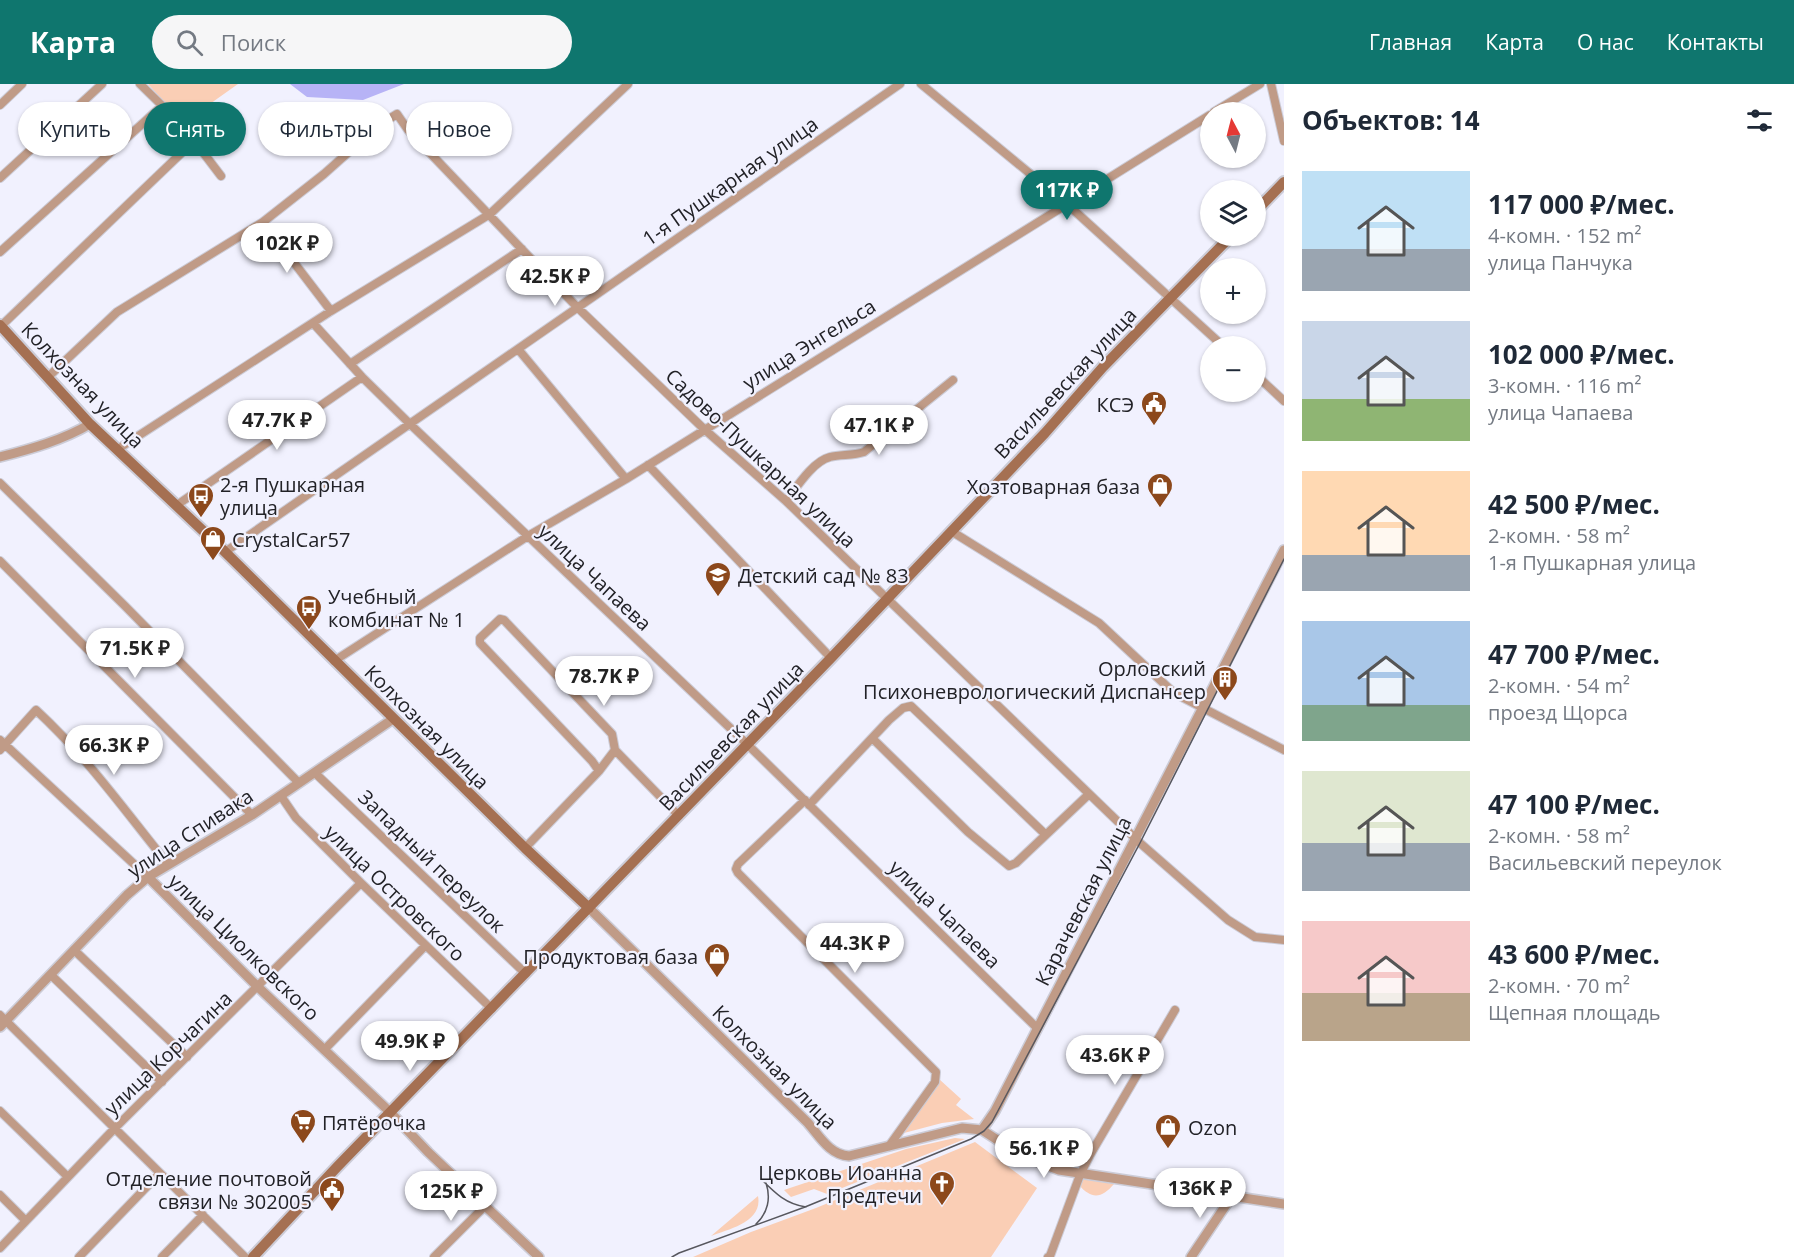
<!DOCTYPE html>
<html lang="ru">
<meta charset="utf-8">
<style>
body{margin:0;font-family:"Open Sans",sans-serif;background:#f6f6f7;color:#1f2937;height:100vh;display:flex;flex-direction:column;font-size:22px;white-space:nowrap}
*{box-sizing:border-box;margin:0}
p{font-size:20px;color:#747a83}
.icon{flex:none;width:33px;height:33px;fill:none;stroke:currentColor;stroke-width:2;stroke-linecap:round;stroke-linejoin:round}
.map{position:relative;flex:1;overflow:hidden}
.drawer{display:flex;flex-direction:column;background:#fff;width:510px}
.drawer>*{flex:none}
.guide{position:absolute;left:18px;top:18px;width:570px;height:54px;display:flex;gap:12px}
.needle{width:39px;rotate:353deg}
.tools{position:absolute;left:1200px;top:18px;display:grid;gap:12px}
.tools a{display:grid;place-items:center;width:66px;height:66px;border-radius:50%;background:#fff;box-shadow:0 2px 4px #0004;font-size:30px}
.price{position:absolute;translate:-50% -51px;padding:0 14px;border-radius:21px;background:#fff;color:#222;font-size:20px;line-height:39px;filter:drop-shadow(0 2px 3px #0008)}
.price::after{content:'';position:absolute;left:50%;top:36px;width:18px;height:14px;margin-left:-9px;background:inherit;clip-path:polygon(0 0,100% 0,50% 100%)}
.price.on{background:#0f766e;color:#fff}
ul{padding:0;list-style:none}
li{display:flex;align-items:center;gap:18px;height:150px;padding:0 18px}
li span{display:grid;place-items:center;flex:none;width:168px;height:120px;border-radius:0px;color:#555}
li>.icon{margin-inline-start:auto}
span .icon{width:72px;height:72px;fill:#fffc;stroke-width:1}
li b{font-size:26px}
h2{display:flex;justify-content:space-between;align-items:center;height:72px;padding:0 18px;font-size:26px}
.pill{padding:0 21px;border-radius:27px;background:#fff;box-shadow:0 2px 4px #0004;font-size:21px;line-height:54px}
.pill.on{background:#0f766e;color:#fff}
header{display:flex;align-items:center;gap:36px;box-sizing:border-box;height:84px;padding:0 30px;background:#0f766e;color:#fff}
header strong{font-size:28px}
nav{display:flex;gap:33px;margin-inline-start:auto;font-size:21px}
.search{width:420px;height:54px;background:#f6f6f7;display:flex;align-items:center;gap:15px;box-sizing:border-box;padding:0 21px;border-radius:33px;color:#747a83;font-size:22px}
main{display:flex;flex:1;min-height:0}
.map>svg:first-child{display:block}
.green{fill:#faceb5}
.water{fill:#b7b3f6}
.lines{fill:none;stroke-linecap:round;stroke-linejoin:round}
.minor-casing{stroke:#ccccd7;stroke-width:10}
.tertiary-casing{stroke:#ccccd7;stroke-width:12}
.secondary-casing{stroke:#ccccd7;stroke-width:14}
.minor{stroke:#c09b87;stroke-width:8}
.tertiary{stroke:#c09b87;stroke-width:9}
.secondary{stroke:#a57052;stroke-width:10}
.tram{stroke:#57575e;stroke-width:1.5}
.labels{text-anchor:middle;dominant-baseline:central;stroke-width:4.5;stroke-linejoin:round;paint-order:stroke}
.street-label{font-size:20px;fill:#222227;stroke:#f1f1fe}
.poi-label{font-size:20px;fill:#222227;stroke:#f1f1fe;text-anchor:end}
</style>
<header>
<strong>Карта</strong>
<div class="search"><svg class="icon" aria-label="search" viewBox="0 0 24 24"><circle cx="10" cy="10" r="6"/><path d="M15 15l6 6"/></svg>Поиск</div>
<nav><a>Главная</a><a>Карта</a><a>О нас</a><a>Контакты</a></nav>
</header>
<main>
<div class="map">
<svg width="1284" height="1173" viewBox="0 0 1284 1173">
<rect width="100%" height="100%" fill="#f1f1fe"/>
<path class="green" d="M148,0H238L183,39Z
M939,995L961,1015L956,1021L974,1035L942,1039L904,1049Z
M955,1054L965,1055L827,1110L814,1105L791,1113L784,1106L906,1065Z
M975,1058L1037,1104L991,1173H693L751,1148L816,1124Z
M1081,1095L1114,1100C1102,1114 1092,1116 1079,1101Z
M758,1112C763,1138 729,1145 711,1152Z"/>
<path class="water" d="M290,0H404L363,16L307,13Z"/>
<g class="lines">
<defs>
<path id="minor" d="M140,0L183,42L221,92
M921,0L1067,120L1223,262
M1271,0L1284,57
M0,21L22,0
M1214,28L1260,0
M0,94L102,0
M263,138L331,227
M0,168L162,22
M313,239L362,293L411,341L747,660L1037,944
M1,242L194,57
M518,265L626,395
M350,280L522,165
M1256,291L1284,317
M48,293L117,228L263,138L324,90L378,42L397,30L408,46L577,223L704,345L786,417L1140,759L1228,836L1255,853L1284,856
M118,365L331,227L490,130L628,0
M648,381L831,574
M0,399L125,522L299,699
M786,417C796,404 813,377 830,373C841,370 852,372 864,368L953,296
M177,421L362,293
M951,447L1099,539L1174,609L1284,666
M225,468L900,0
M0,477L252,731
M334,577L528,452L626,395L1210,31
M872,654L968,748L1009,782L1016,779L1088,711
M0,656L148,793
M0,666L36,626C87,673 125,727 168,780
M599,687L615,666
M315,689L526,890
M281,712L296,734L361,799L492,925
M805,716L738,780L736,785L738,789L936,988L935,998L889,1062
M809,721L889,636L903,624L911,622L1045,750
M525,764L599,687L592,677L480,559V554L500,535L504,536L612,650L615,666L679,732
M74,866L187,973
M51,891L162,998
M0,931L245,1173
M324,966L425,862
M0,1027L67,1092
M0,1111L25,1136
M0,1164L114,1045L361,799
M79,1173L160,1089
M162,1173L203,1131
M434,1173L485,1122
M1048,1173L1050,1172L1080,1091L1090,1071L1175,926"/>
<path id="tertiary" d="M0,373C31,365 63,356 90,340
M148,793L258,903L391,1029L428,1068L539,1173
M589,824L808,1039C820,1053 830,1071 849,1072L962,1044L982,1046L1022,1072L1059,1086L1284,1120
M0,943L127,811L148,793L252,731L393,635
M982,1046L995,1027L1284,466
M1191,1173L1232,1112"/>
<path id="secondary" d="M1256,127L1284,98
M0,241L90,340L217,460L525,764L589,824
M253,1173L337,1083L831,574L1045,349L1103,283L1231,152"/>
</defs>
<use href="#minor" class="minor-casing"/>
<use href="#tertiary" class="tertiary-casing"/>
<use href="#secondary" class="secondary-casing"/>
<use href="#minor" class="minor"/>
<use href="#tertiary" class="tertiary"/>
<use href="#secondary" class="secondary"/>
<path class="tram" d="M760,1094C774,1108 785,1120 806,1123
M756,1140C768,1129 771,1114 766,1099
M672,1173L679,1169L805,1123L971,1055L984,1047L992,1038L1140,759L1284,475"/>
</g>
<defs>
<symbol id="civic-pin" viewBox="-11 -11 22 30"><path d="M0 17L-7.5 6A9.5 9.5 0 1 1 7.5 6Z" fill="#8c481b" stroke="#f1f1fe"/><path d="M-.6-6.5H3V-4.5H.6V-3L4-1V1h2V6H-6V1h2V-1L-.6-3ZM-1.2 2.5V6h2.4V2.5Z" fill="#fff"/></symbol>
<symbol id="shop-pin" viewBox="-11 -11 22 30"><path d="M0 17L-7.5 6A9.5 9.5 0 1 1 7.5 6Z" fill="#8c481b" stroke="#f1f1fe"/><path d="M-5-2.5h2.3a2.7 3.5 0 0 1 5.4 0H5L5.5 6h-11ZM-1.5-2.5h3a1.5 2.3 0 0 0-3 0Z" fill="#fff"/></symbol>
<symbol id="bus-pin" viewBox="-11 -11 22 30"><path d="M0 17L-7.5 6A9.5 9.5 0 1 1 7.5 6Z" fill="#8c481b" stroke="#f1f1fe"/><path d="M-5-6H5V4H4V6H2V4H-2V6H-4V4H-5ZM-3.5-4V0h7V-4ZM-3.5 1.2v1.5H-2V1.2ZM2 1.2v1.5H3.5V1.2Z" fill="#fff"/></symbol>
<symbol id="school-pin" viewBox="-11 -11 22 30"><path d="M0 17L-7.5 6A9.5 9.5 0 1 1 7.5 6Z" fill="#8c481b" stroke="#f1f1fe"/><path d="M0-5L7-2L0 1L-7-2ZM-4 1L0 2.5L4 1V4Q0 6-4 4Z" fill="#fff"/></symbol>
<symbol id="building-pin" viewBox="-11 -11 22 30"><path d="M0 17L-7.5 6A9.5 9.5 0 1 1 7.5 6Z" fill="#8c481b" stroke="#f1f1fe"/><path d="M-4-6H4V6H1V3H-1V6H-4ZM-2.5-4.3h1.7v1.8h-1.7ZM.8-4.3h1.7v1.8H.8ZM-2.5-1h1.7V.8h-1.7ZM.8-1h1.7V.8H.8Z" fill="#fff"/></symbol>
<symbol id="supermarket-pin" viewBox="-11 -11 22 30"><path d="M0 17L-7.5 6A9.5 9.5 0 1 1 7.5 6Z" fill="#8c481b" stroke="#f1f1fe"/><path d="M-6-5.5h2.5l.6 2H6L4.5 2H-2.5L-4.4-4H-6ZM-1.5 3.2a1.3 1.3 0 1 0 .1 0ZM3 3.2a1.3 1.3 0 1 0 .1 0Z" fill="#fff"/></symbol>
<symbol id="church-pin" viewBox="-11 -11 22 30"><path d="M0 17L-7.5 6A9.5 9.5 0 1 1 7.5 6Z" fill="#8c481b" stroke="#f1f1fe"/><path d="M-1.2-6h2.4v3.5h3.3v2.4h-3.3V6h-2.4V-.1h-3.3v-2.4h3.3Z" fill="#fff"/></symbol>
</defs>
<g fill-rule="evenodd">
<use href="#civic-pin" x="1139" y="305" width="30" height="40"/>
<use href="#shop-pin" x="1145" y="387" width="30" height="40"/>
<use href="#bus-pin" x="186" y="397" width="30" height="40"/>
<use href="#shop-pin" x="198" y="440" width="30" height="40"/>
<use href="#school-pin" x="703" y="476" width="30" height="40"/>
<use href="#bus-pin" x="294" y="509" width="30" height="40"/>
<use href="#building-pin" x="1210" y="580" width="30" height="40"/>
<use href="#shop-pin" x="702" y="857" width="30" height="40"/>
<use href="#supermarket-pin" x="288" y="1023" width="30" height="40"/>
<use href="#shop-pin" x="1153" y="1028" width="30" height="40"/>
<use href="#church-pin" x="927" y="1085" width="30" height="40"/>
<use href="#civic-pin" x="317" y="1091" width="30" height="40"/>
</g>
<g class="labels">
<g class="street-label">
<text transform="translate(730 97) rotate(-35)">1-я Пушкарная улица</text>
<text transform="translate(809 260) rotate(-32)">улица Энгельса</text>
<text transform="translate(1065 299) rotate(-47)">Васильевская улица</text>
<text transform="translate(83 301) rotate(46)">Колхозная улица</text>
<text transform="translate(761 374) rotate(43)">Садово-Пушкарная улица</text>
<text transform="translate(595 493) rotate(43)">улица Чапаева</text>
<text transform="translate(427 643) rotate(45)">Колхозная улица</text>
<text transform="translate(731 652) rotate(-46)">Васильевская улица</text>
<text transform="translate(190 749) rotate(-33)">улица Спивака</text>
<text transform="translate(432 777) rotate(44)">Западный переулок</text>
<text transform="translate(395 809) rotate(44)">улица Островского</text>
<text transform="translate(1083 817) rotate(-63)">Карачевская улица</text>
<text transform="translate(945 830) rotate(44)">улица Чапаева</text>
<text transform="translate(244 863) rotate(44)">улица Циолковского</text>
<text transform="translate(168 969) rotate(-44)">улица Корчагина</text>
<text transform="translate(775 983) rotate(45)">Колхозная улица</text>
</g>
<g class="poi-label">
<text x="1134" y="320">КСЭ</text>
<text x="220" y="400" text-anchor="start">2-я Пушкарная<tspan x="220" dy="23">улица</tspan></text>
<text x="1140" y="402">Хозтоварная база</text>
<text x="232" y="455" text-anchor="start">CrystalCar57</text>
<text x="738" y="491" text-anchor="start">Детский сад № 83</text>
<text x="328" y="512" text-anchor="start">Учебный<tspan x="328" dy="23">комбинат № 1</tspan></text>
<text x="1206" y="584">Орловский<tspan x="1206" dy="23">Психоневрологический Диспансер</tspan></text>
<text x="698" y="872">Продуктовая база</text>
<text x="322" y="1038" text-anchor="start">Пятёрочка</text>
<text x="1188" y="1043" text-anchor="start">Ozon</text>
<text x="922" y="1088">Церковь Иоанна<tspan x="922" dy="23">Предтечи</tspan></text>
<text x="312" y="1094">Отделение почтовой<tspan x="312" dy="23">связи № 302005</tspan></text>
</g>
</g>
</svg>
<div class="tools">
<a><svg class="needle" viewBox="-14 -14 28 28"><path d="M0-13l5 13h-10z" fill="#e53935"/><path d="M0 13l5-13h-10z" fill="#747a83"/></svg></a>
<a><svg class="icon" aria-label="layers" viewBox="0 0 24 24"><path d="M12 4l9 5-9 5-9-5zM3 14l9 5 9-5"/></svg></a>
<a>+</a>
<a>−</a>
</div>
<b class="price on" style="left:1067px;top:137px">117K ₽</b>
<b class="price" style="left:287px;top:190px">102K ₽</b>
<b class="price" style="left:555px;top:223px">42.5K ₽</b>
<b class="price" style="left:277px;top:367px">47.7K ₽</b>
<b class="price" style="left:879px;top:372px">47.1K ₽</b>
<b class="price" style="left:135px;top:595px">71.5K ₽</b>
<b class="price" style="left:604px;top:623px">78.7K ₽</b>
<b class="price" style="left:114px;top:692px">66.3K ₽</b>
<b class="price" style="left:855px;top:890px">44.3K ₽</b>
<b class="price" style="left:410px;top:988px">49.9K ₽</b>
<b class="price" style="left:1115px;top:1002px">43.6K ₽</b>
<b class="price" style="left:1044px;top:1095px">56.1K ₽</b>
<b class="price" style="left:1200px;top:1135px">136K ₽</b>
<b class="price" style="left:451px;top:1138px">125K ₽</b>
<div class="guide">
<a class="pill">Купить</a>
<a class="pill on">Снять</a>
<a class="pill">Фильтры</a>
<a class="pill">Новое</a>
</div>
</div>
<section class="drawer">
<h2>Объектов: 14<svg class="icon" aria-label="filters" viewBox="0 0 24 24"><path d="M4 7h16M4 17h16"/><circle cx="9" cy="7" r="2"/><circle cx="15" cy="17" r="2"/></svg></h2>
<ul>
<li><span style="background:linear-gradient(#bfe0f5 65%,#9aa5b1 0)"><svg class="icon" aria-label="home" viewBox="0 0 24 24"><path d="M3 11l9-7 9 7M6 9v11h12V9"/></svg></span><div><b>117 000 ₽/мес.</b><p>4-комн. · 152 m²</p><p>улица Панчука</p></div></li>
<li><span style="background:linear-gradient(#c9d6e8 65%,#8fb573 0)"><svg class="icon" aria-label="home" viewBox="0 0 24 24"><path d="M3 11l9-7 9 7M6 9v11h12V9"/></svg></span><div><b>102 000 ₽/мес.</b><p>3-комн. · 116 m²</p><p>улица Чапаева</p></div></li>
<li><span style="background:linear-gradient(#ffd9b3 70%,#9aa5b1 0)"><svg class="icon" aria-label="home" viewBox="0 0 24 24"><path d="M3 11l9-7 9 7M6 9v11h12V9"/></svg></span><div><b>42 500 ₽/мес.</b><p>2-комн. · 58 m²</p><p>1-я Пушкарная улица</p></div></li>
<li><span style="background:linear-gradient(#a9c7e8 70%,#7fa58c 0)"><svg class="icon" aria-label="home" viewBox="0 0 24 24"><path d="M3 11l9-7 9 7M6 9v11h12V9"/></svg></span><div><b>47 700 ₽/мес.</b><p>2-комн. · 54 m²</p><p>проезд Щорса</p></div></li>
<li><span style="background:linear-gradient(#dfe7d0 60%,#9aa5b1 0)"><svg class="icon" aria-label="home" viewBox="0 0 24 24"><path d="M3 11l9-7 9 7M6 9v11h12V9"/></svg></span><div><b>47 100 ₽/мес.</b><p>2-комн. · 58 m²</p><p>Васильевский переулок</p></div></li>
<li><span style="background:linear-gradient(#f6c9c9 60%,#b9a48a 0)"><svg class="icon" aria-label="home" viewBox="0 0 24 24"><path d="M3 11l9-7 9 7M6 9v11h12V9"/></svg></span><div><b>43 600 ₽/мес.</b><p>2-комн. · 70 m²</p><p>Щепная площадь</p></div></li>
</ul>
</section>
</main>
